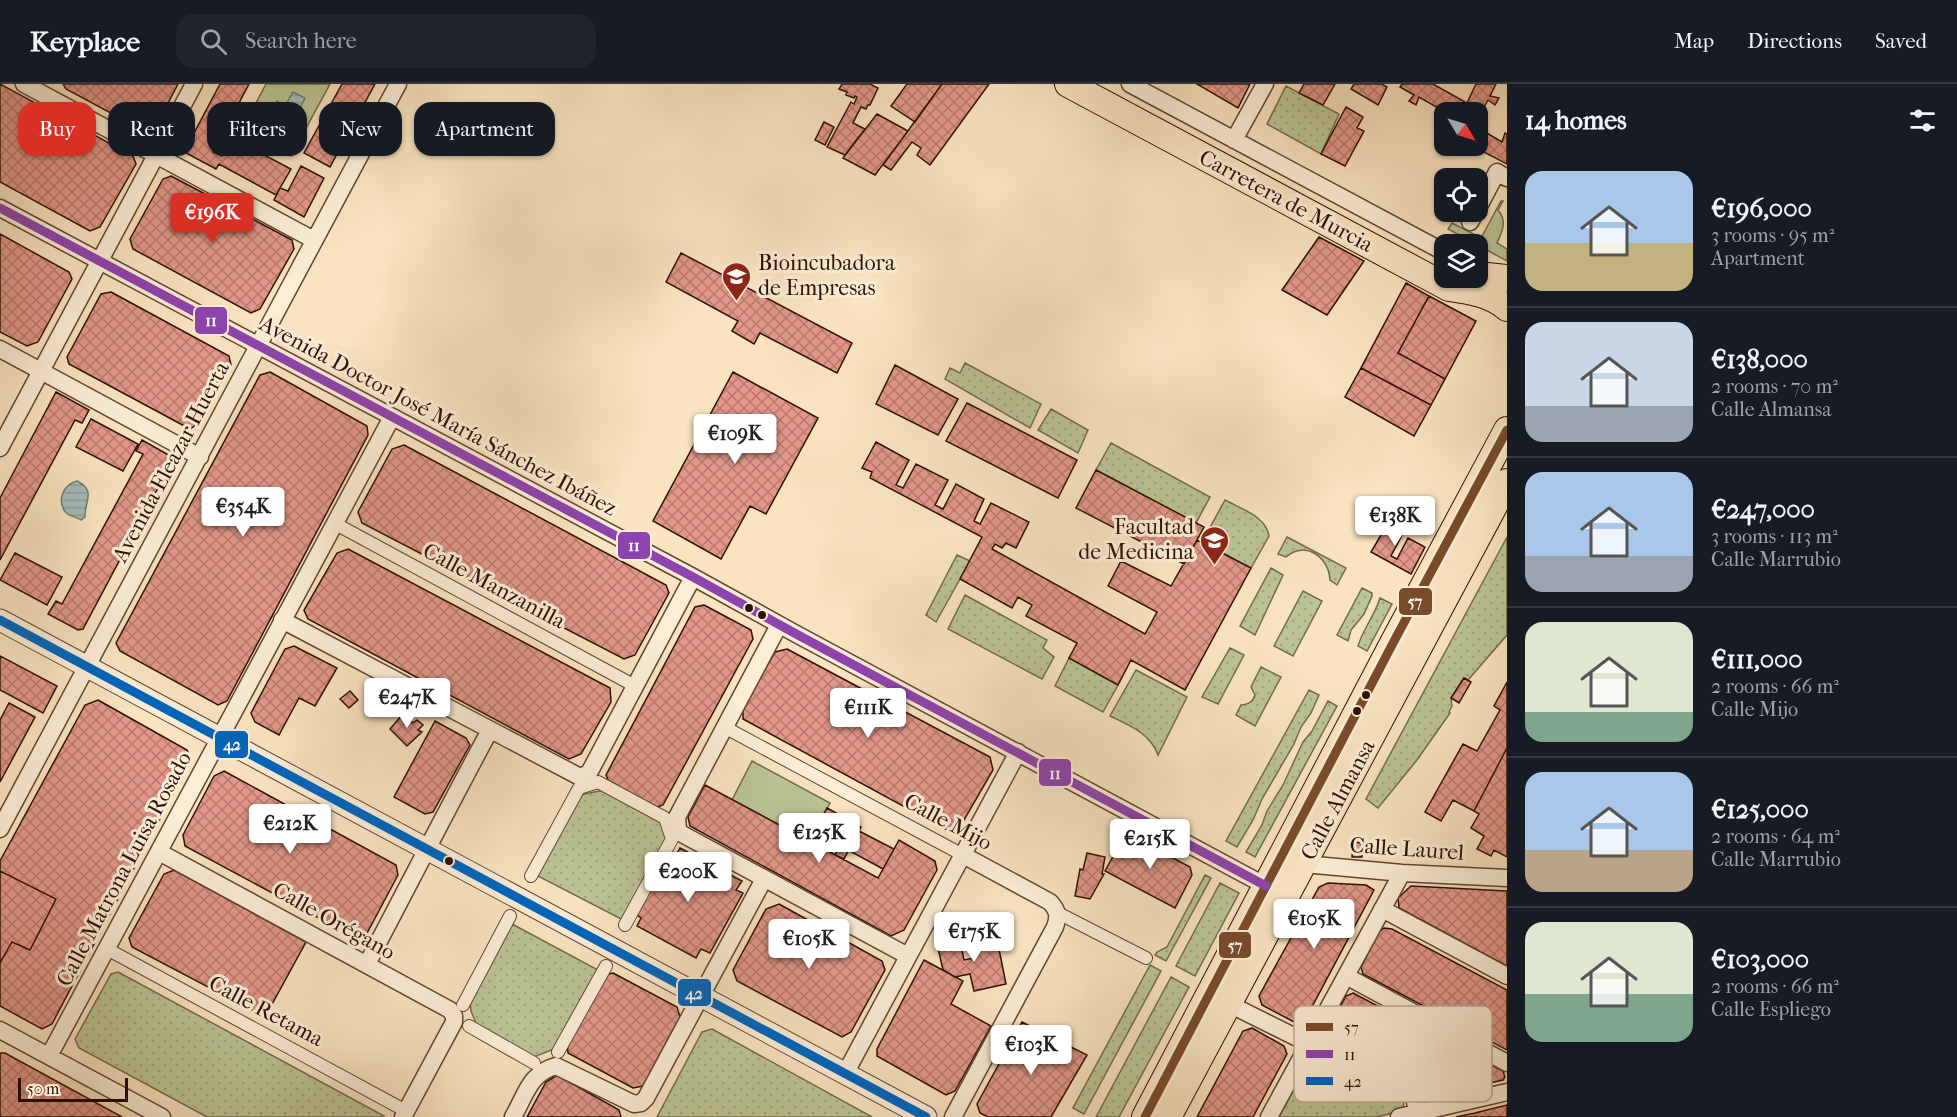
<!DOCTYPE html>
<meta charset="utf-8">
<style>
body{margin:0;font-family:"IM FELL French Canon",serif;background:#20242c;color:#f1f3f6;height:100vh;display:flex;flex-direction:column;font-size:22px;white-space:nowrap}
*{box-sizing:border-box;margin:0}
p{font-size:20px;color:#9ea1a6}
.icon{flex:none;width:33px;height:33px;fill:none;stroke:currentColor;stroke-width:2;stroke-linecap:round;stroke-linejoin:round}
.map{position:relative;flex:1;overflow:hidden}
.panel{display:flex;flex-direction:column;background:#171b24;width:450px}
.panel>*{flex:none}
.banner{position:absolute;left:18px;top:18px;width:570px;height:54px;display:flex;gap:12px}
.needle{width:39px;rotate:128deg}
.buttons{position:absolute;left:1434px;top:18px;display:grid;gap:12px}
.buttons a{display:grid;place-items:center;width:54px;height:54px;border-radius:12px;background:#171b24;box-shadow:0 2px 4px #0004;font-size:30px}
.scale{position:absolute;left:18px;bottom:15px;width:110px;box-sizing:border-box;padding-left:6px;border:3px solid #2e1104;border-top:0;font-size:16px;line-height:21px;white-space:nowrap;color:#2e1104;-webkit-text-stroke:4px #fbedd6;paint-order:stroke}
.price{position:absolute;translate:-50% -51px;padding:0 14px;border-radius:6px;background:#fff;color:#222;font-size:20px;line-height:39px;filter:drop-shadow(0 2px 3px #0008)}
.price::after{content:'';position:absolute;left:50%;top:36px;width:18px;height:14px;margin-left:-9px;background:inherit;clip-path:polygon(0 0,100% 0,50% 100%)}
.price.on{background:#d93025;color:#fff}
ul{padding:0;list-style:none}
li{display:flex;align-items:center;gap:18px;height:150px;padding:0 18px}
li+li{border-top:2px solid #363941}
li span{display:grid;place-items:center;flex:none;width:168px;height:120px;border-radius:18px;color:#555}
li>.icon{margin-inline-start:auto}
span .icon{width:72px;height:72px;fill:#fffc;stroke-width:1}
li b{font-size:26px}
h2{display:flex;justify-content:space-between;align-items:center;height:72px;padding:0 18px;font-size:26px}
.tag{padding:0 21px;border-radius:18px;background:#171b24;box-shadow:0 2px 4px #0004;font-size:21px;line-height:54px}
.tag.on{background:#d93025;color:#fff}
header{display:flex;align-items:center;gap:36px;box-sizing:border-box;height:84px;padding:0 30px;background:#171b24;border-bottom:2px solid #363941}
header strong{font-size:28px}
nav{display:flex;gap:33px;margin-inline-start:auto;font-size:21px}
.search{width:420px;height:54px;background:#20242c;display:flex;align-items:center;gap:15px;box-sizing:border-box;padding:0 21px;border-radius:18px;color:#9ea1a6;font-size:22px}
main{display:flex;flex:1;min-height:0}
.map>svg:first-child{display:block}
.grass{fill:#bbc494;stroke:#746a4c;stroke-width:1.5}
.park{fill:url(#park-dots);stroke:#746a4c;stroke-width:1.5}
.water{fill:url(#water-rules);stroke:#747872;stroke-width:1.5}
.building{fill:url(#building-cross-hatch);stroke:#2e1104;stroke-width:1.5}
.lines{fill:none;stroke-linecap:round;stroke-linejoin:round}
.pedestrian-casing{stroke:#614633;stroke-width:14}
.minor-casing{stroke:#614633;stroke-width:19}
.tertiary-casing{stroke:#614633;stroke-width:23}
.primary-casing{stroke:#2e1104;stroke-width:28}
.pedestrian{stroke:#fbedd6;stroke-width:12}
.minor{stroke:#fbedd6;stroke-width:16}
.tertiary{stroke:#fbedd6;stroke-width:21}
.primary{stroke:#f9e3c0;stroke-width:26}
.bus-1-casing{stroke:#fbedd6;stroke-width:14}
.bus-2-casing{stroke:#fbedd6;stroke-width:14}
.bus-3-casing{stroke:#fbedd6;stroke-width:14}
.bus-1{stroke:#7a4b2a;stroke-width:9}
.bus-2{stroke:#8e44ad;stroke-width:9}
.bus-3{stroke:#0065bd;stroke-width:9}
.bus-dot{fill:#2e1104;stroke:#fbedd6;stroke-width:2}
.labels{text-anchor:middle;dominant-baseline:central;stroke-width:6;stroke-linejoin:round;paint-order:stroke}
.street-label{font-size:22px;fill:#2e1104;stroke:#fbedd6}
.poi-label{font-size:22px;fill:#2e1104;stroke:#fbedd6;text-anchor:start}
.key{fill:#fbedd6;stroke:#beab97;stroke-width:1.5}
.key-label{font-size:16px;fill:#2e1104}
.line-badge{stroke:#fbedd6;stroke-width:2}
.badge-label{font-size:16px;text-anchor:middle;font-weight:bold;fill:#fff}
</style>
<header>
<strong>Keyplace</strong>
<div class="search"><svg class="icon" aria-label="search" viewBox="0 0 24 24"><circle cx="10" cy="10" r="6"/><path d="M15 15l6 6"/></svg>Search here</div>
<nav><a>Map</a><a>Directions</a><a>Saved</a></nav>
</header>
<main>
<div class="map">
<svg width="1507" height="1033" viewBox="0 0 1507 1033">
<defs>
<pattern id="park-dots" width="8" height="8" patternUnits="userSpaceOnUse" patternTransform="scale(1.5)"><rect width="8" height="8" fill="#bbc494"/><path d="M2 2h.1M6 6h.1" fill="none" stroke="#a1a77e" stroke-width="1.8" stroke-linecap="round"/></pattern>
<pattern id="water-rules" width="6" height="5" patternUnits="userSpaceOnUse" patternTransform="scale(1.5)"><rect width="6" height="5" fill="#a2bcbc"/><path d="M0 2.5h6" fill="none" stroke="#8ca1a0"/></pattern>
<pattern id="building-cross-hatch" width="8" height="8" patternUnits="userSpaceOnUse" patternTransform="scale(1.5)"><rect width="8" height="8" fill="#e29789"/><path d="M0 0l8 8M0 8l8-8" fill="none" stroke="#b87a6e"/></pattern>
</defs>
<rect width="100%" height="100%" fill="#f9e3c0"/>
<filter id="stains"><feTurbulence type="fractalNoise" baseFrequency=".00333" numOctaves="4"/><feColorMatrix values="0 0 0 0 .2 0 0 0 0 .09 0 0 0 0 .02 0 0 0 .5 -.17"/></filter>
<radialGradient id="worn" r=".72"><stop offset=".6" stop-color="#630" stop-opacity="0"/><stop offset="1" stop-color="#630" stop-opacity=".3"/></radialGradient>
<path class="grass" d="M266,0H330L291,72L241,47Z
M1501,117H1503L1498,126C1507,136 1503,146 1497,159L1507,165V177L1448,145L1452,139L1481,154Z
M752,677L830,719L809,757L732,716Z"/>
<path class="park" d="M1286,2L1339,30L1321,70L1267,40Z
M965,279L1041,320L1030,344L945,295L950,284L960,289Z
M1051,325L1088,346L1078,369L1038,346Z
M1111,359L1210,413L1196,439L1096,386Z
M1225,416C1241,425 1266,432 1269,452L1251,484L1202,458Z
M1287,453L1346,484L1337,501L1330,496C1329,473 1305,456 1286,473L1278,470Z
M1507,453V551L1468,596L1464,594L1451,614L1452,622L1449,628L1450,629L1417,676L1378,724L1366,715Z
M957,471L970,477L936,538L926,531Z
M1271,484L1283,491L1255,551L1240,542Z
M1362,504L1372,509V512L1364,530L1351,546L1348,557L1337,551Z
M1303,507L1322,517L1293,572L1274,562Z
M965,511L1047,556L1043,564L1054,573L1042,595L948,545Z
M1380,514L1392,520L1367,567L1358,562C1363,545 1375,531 1380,514Z
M1230,564L1244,571L1218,620L1202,613Z
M1069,574L1118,601L1103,628L1055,602Z
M1261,583L1281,593L1255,642L1236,631L1241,621C1249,620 1253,618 1255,611L1251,603Z
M1136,586L1187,613L1158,671C1150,649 1130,642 1110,632Z
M1309,606L1319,611L1311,629L1301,643L1294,660L1262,715L1253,736L1237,763L1226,757Z
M1328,617L1337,622L1255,773L1246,768L1262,741L1267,727L1283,701L1303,658L1312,647Z
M604,706L663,738L667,760L625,837L536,791L580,711Z
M1205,791L1211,794L1166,877L1155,871L1157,868L1167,863Z
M1220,799L1239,809L1195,892L1176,882Z
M512,840L598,886L559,963L534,973L477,942L471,927L470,917Z
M1150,881L1161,887L1084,1030L1073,1024Z
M118,888L384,1032V1033H207L79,964L75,955L111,890Z
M1171,893L1189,903L1119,1033H1096Z
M712,945L872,1033H657L702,948Z
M1319,969L1404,1015L1403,1027L1376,1033H1275L1310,972Z"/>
<path class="water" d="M293,8L305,14L293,38L272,27L277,17L285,22Z
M77,397C97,407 84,418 85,433L81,436C76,432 67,433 64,426C57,414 65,400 77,397Z"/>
<path class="building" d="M0,0L133,72L136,80L100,143L90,147L0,98Z
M63,0H178L154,46L146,48L66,5Z
M220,0H249L213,68L222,72L232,54L291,85L276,111L219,80L216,85L184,68Z
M342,0H375L330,83L304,69Z
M842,0H870L878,4L870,21H868L866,25L861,23L853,39L865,45L845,71L827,63L851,18L854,20L857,13L855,12L854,14L846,11L847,8L839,5Z
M907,0H942L915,38L891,22Z
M942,0H989L930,81L917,71L921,64L912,58L891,86L883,81Z
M1197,0H1250L1238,24Z
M1304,0H1335L1323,21L1299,9Z
M1354,0H1382L1387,3L1378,21L1351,5Z
M1402,0H1433L1467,19L1461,28L1445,27L1442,35L1435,32L1440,25L1419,13L1416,21L1409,17L1414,11L1400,3Z
M1476,0H1496L1490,12L1499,14L1495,21L1488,16L1482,27L1467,19Z
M1346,23L1363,33L1357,44L1364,47L1345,82L1321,70Z
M877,30L908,47L875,91L843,74Z
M824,38L834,43L825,61L815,56Z
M1485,48L1502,58L1505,49L1507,50V80L1476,64Z
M301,82L324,94L304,133L274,116L280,104L288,107Z
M171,92L292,156L294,165L260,225L251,229L133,165L130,155L163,95Z
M0,150L69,188L72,195L38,258L27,262L0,248Z
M1319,153L1364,177L1327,231L1282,206Z
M681,169L852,259L837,289L760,249L754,260L732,247L738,237L666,198Z
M1406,199L1429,212L1398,269L1445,295L1431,321L1361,284Z
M111,208L229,272L231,281L197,340L190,345L69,280L67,273L101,210Z
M1429,212L1476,237L1445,295L1398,269Z
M895,281L958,315L938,351L876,320Z
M1361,284L1431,321L1414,352L1345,313Z
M270,288L367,342L368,351L227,617L218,621L120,567L116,559L260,291Z
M733,288L818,334L766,430L750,422L721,475L653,437Z
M56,308L89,326L82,339L75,336L0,476V414Z
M967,319L1077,376L1058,414L946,357Z
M91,335L138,360L123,387L76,363Z
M142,356L174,374L83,545L78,546L48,530L56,517L62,520L143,370L136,367Z
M876,358L909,376L896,401L903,404L916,380L948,396L935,421L943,425L956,400L984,415L974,437L980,440L991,419L1029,438L1016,464L1006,459L1002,464L995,460L992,465L1145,550L1157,528L1108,502L1121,477L1171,502L1197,456L1251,484L1185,606L1131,576L1118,601L1069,574L1077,559L1026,532L1032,521L1018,513L1012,524L960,495L982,453L870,394L872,388L862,384Z
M404,361L666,501L669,509L635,571L624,575L362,439L358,428L392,365Z
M1096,386L1204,443L1184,480L1076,424Z
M1370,433L1402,451L1391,472L1397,475L1408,454L1425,463L1411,490L1371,468L1381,451L1365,442Z
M348,465L610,604L611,618L581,670L569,675L308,535L304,526L337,469Z
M15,469L62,493L47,521L0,496Z
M704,521L751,546L753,555L663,721L655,724L609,698L606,691L695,523Z
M294,562L337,584L315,622L299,614L279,651L255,638L251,629L285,565Z
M787,565L990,673L993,686L960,743L949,747L743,635V623L775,568Z
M0,572L57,602L43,629L0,606Z
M1464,594L1471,598L1459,619L1451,614Z
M1507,598V664L1474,727L1453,716L1441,737L1425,728L1463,660L1477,667L1500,626L1494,622Z
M350,607L358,616L349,624L340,615Z
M98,616L187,666L191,676L52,940L42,945L0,922V879L12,858L30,866L56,815L0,787V777L85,621Z
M9,619L35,633L0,698V636Z
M404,629L413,639L417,636L423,641L418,646L422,648L407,662L390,645Z
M435,637L466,654L470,661L433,728L425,730L394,713Z
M1507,664V773L1494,766L1491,772L1477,765L1484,752L1471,744L1479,730L1474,727Z
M224,687L396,781L398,791L366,851L354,853L185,762L183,751L214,692Z
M705,701L878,794L899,756L935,777L937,786L904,846L891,852L690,742L688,733Z
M827,724L861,743L844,775L835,771L842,758L833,754L837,747L832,744L833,742L821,735Z
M859,747L894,765L883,785L848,766Z
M1126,749L1190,783L1192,791L1175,824L1105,787Z
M1353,758L1363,759L1362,773H1352Z
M680,764L742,797L736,806L743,809L710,869L701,865L696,874L637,842L641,834L634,829L666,770L675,773Z
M1087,769L1105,773L1102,790H1104L1090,815L1075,812L1080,785L1083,786Z
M174,786L306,858L265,933L132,863L129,854L164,790Z
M0,787L56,815L30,866L12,858L0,879Z
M1328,799L1366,801L1374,806L1305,936L1296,939L1262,921L1259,912L1319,803Z
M1411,802L1507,807V882L1399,824L1398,814Z
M779,820L882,877L885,886L851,948L842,953L737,897L733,886L766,825Z
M1384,844L1392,845L1507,906V966L1363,890L1361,883L1379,848Z
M959,852L964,876L975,874L971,858L988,854L990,866L999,865L1006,900L974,907L970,890L955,893L943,886L938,864L947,862L946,855Z
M924,876L963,897L951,920L991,942L955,1007L946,1011L877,972V965Z
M613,889L677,923L680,933L643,1002L633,1004L568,969L567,959L603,891Z
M1353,909L1440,955L1414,1000L1328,955L1326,950L1346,912Z
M1022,938L1087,971L1051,1033H988L980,1029L977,1020Z
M1252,944L1284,962L1287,970L1253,1033H1197L1243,947Z
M1440,955L1503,987L1505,993L1503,996L1434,1011L1414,1000Z
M0,969H5L122,1033H0Z
M557,991L619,1026L621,1033H527L546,998Z
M1507,1021V1033H1456L1475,1029Z"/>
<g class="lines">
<defs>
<path id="pedestrian" d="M334,439L635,602
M726,644L963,771
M531,792L579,704L598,698L665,734L672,755L625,841
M1058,829L1146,874
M107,865L406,1027
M463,921L510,832
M469,942L534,979
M558,968L606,882"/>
<path id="minor" d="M24,0L314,156
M1130,0L1444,168
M1234,56L1265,0
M0,124L693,493L798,551L1266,802
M1478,124L1497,88L1507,94
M1470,138L1476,128
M0,265L200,373
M0,364L194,0
M282,536L580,693L589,689L693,493
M779,541L677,733L678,746L682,750L908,872
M0,745L398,0
M159,768L450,926L454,932V938L403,1033
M1304,780L1402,789L1507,794
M1382,825L1507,892
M367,880C408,802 448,724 490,646
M1346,892L1507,979
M1229,920L1414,1012L1418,1033
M0,946L162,1033
M49,972L392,333
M845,990L1018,668
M513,1033C526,1010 530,989 556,982L634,1020L641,1019L646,1014L764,795
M953,1033L1055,843C1059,832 1058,827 1050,818L963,771
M1269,1033L1402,789
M1399,1033L1507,1008"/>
<path id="tertiary" d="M0,536L926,1033"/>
<path id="primary" d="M1068,0L1449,204C1470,207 1491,210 1507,224
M1478,191L1507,194
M1145,1033L1392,561L1507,346
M1168,1033L1507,398"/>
</defs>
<use href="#pedestrian" class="pedestrian-casing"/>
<use href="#minor" class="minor-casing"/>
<use href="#tertiary" class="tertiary-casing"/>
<use href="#primary" class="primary-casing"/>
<use href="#pedestrian" class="pedestrian"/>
<use href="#minor" class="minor"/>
<use href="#tertiary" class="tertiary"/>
<use href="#primary" class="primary"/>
<defs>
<path id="bus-1" d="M1145,1033L1392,561L1507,346"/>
<path id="bus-2" d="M0,124L693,493L798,551L1266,802"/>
<path id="bus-3" d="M0,536L926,1033"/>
</defs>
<use href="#bus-1" class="bus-1-casing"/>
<use href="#bus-2" class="bus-2-casing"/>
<use href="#bus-3" class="bus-3-casing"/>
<use href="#bus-1" class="bus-1"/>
<use href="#bus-2" class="bus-2"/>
<use href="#bus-3" class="bus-3"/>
</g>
<defs>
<symbol id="university-pin" viewBox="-11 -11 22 30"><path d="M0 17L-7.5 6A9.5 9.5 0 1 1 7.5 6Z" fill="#8f2418" stroke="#fbedd6"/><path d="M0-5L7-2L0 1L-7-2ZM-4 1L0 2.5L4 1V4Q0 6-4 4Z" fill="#fff"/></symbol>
</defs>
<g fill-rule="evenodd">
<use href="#university-pin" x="720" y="176" width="33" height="45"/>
<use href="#university-pin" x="1198" y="440" width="33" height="45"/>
</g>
<g class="bus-dot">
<circle cx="749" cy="524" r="5"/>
<circle cx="762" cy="531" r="5"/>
<circle cx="1366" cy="611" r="5"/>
<circle cx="1357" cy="627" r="5"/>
<circle cx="449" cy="777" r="5"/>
</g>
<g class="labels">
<g class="street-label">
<text transform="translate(1286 117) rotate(28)">Carretera de Murcia</text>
<text transform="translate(438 332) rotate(28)">Avenida Doctor José María Sánchez Ibáñez</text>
<text transform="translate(171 378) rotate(-62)">Avenida Eleazar Huerta</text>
<text transform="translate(494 502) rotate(28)">Calle Manzanilla</text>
<text transform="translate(1338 716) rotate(-62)">Calle Almansa</text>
<text transform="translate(948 738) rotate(28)">Calle Mijo</text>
<text transform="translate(1407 765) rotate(4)">Calle Laurel</text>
<text transform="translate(124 785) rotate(-62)">Calle Matrona Luisa Rosado</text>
<text transform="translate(334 837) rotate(29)">Calle Orégano</text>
<text transform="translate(266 927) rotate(28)">Calle Retama</text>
</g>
<g class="poi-label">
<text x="758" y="179">Bioincubadora<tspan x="758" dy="25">de Empresas</tspan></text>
<text x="1194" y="443" text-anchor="end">Facultad<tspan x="1194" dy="25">de Medicina</tspan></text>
</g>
</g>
<rect x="1294" y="922" width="198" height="96" rx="9" class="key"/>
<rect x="1306" y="939" width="27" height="8" fill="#7a4b2a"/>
<rect x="1306" y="966" width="27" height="8" fill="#8e44ad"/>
<rect x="1306" y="993" width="27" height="8" fill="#0065bd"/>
<g class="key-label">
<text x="1344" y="949">57</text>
<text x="1344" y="976">11</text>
<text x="1344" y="1003">42</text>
</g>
<g class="line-badge">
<rect x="194" y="222" width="34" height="29" rx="6" fill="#8e44ad"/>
<rect x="617" y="447" width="34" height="29" rx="6" fill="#8e44ad"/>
<rect x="1398" y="503" width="35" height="29" rx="6" fill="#7a4b2a"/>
<rect x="214" y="646" width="35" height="29" rx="6" fill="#0065bd"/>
<rect x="1038" y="674" width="34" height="29" rx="6" fill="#8e44ad"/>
<rect x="1218" y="847" width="34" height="28" rx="6" fill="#7a4b2a"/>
<rect x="677" y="894" width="35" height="29" rx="6" fill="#0065bd"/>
</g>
<g class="badge-label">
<text x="211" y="242">11</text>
<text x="634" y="467">11</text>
<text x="1415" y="523">57</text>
<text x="232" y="666">42</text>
<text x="1055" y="695">11</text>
<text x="1235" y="867">57</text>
<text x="694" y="915">42</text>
</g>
<rect width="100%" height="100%" filter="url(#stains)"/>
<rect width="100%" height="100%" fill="url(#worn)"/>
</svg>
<div class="buttons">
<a><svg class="needle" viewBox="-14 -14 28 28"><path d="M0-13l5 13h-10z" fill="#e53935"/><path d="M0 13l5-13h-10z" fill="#9ea1a6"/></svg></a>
<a><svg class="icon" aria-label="locate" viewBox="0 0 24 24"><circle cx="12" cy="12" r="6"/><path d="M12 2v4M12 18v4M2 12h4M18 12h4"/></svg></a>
<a><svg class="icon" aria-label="layers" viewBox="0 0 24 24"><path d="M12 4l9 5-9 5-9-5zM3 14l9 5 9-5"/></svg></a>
</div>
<div class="scale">50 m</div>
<b class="price on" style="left:212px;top:160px">€196K</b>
<b class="price" style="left:735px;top:381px">€109K</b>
<b class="price" style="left:243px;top:454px">€354K</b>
<b class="price" style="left:1395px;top:463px">€138K</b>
<b class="price" style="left:407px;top:645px">€247K</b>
<b class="price" style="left:868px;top:655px">€111K</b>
<b class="price" style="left:290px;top:771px">€212K</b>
<b class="price" style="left:819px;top:780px">€125K</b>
<b class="price" style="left:1150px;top:786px">€215K</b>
<b class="price" style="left:688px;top:819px">€200K</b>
<b class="price" style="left:1314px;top:866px">€105K</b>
<b class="price" style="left:974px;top:879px">€175K</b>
<b class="price" style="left:809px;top:886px">€105K</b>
<b class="price" style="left:1031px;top:992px">€103K</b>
<div class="banner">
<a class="tag on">Buy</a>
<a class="tag">Rent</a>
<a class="tag">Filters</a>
<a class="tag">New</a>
<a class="tag">Apartment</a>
</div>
</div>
<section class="panel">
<h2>14 homes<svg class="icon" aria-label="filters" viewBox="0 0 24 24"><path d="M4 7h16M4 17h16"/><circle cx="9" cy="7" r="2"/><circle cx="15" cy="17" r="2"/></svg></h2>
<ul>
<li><span style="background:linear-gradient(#a9c7e8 60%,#c2b280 0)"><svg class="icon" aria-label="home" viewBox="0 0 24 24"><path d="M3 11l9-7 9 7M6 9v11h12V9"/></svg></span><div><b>€196,000</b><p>3 rooms · 95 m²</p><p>Apartment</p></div></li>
<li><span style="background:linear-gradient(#c9d6e8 70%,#9aa5b1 0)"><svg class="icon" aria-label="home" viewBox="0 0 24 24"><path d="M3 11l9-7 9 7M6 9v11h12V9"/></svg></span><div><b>€138,000</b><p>2 rooms · 70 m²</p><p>Calle Almansa</p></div></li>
<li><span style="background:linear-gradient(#a9c7e8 70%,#9aa5b1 0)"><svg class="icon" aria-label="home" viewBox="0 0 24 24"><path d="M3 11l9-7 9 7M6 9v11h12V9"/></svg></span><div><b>€247,000</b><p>3 rooms · 113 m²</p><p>Calle Marrubio</p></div></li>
<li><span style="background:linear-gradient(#dfe7d0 75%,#7fa58c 0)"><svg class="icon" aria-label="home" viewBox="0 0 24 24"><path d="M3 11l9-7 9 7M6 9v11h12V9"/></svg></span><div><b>€111,000</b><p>2 rooms · 66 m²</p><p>Calle Mijo</p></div></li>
<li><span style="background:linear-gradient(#a9c7e8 65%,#b9a48a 0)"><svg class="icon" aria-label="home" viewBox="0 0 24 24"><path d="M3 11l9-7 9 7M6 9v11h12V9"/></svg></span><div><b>€125,000</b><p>2 rooms · 64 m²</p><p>Calle Marrubio</p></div></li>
<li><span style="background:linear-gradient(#dfe7d0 60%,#7fa58c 0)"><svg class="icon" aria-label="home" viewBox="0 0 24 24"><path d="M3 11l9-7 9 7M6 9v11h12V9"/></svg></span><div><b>€103,000</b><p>2 rooms · 66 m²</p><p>Calle Espliego</p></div></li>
</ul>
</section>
</main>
